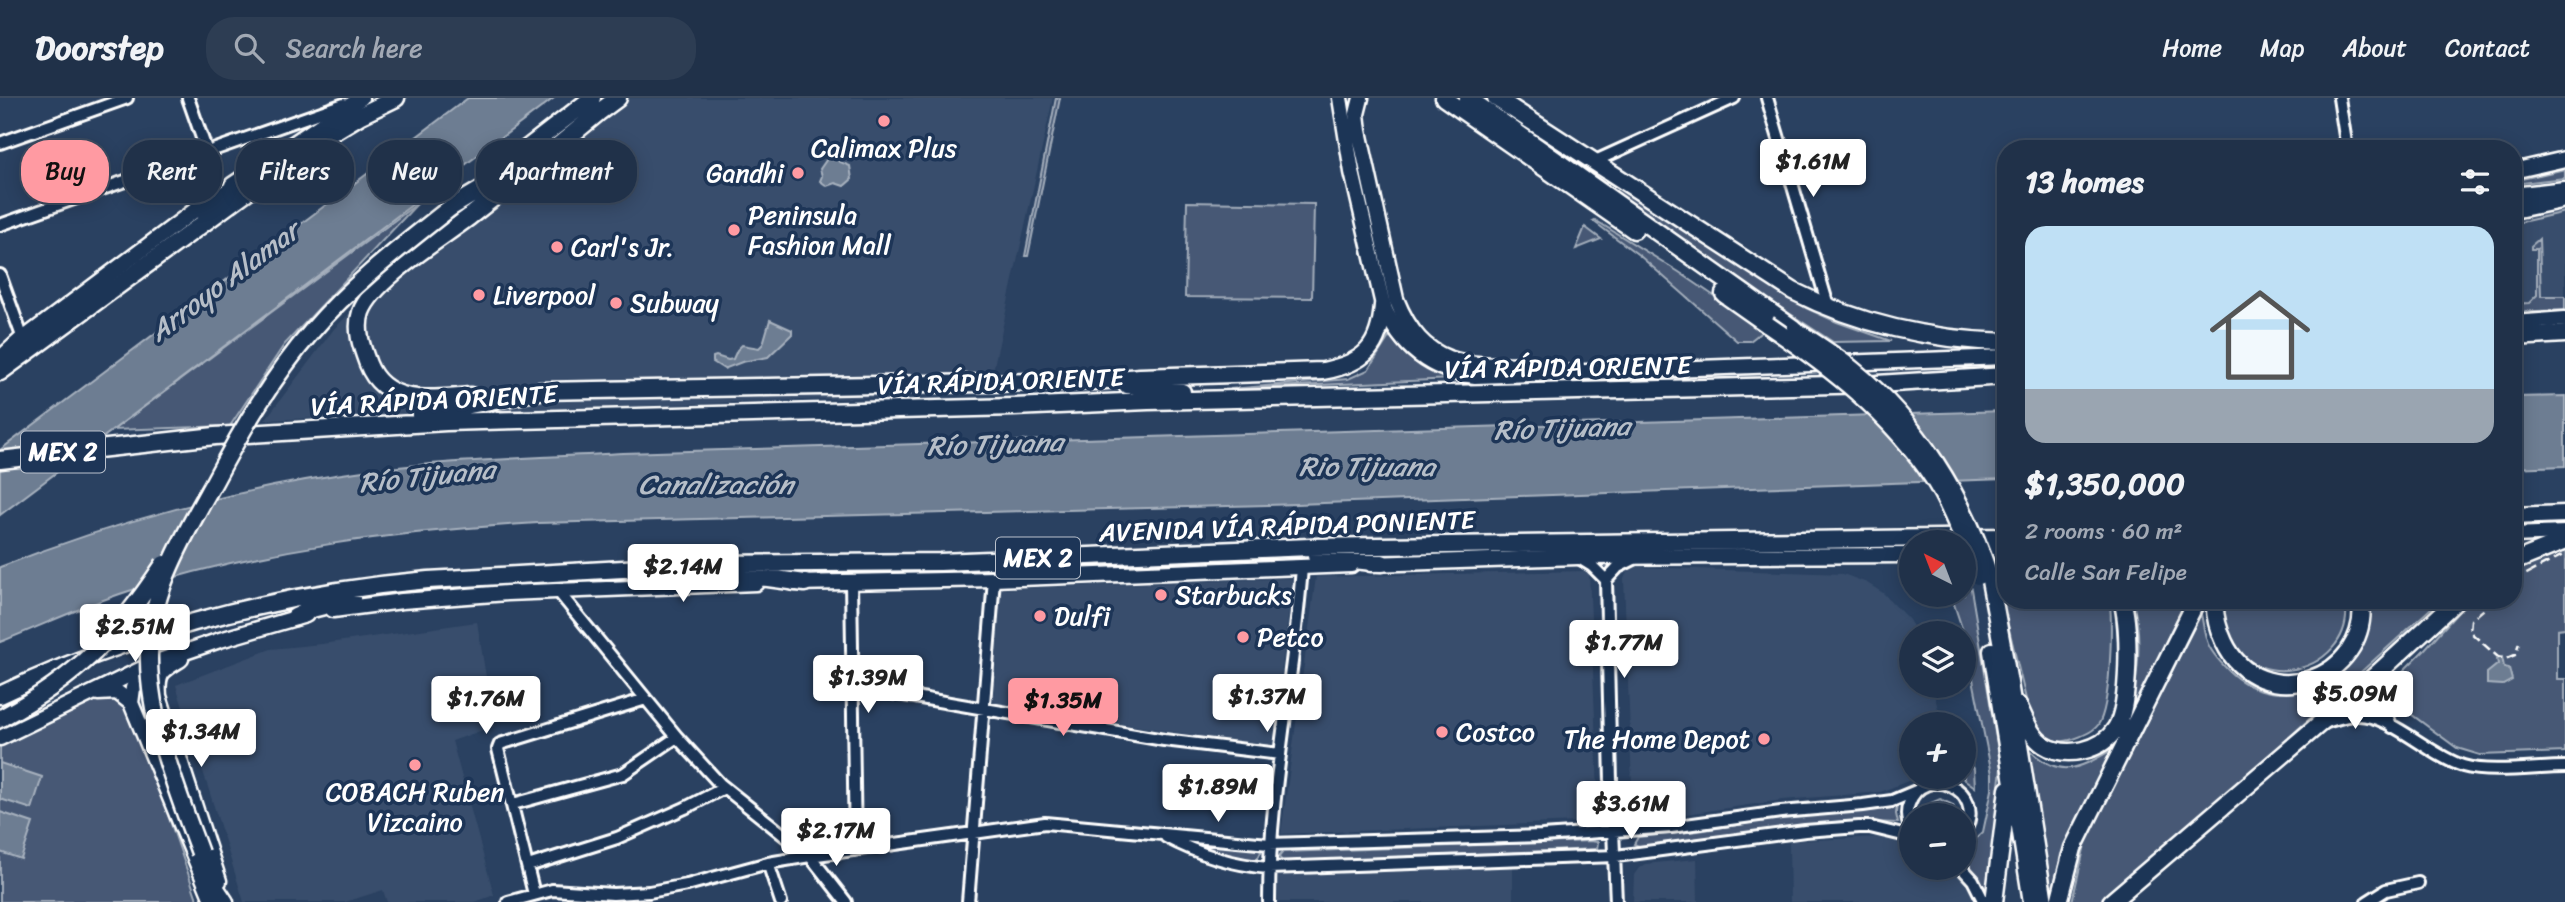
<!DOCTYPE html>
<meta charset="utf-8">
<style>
body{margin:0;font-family:Sriracha,sans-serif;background:#2d3d53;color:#f1f3f6;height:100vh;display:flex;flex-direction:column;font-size:26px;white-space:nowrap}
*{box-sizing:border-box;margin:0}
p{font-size:23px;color:#a2a9b4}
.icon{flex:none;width:38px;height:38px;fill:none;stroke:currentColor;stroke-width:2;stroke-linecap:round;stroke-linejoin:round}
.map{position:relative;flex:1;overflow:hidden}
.details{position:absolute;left:1997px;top:42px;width:525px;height:469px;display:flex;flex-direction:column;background:#203149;border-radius:28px;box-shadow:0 4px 18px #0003,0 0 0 2px #3d4c61}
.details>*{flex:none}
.banner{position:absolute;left:21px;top:42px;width:665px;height:63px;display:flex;gap:14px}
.needle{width:46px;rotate:318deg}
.tools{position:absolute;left:1899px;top:432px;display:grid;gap:14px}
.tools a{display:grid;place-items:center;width:77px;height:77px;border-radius:50%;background:#203149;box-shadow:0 4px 18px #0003,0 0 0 2px #3d4c61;font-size:35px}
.price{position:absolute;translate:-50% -60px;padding:0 16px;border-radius:7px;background:#fff;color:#222;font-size:23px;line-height:46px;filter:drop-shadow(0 2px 4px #0008)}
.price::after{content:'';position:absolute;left:50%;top:42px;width:21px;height:16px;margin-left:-10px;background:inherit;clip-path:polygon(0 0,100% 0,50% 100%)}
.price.current{background:#ff9aa2;color:#111}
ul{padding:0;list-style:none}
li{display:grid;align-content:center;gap:14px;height:371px;padding:0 28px}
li+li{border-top:2px solid #3d4c61}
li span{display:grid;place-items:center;height:217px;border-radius:21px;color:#555}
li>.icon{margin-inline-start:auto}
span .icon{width:126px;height:126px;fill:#fffc;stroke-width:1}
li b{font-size:30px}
h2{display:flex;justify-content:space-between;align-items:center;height:84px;padding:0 28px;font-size:30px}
.chip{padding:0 24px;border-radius:28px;background:#203149;box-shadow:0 4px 18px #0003,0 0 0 2px #3d4c61;font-size:24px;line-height:63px}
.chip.current{background:#ff9aa2;color:#111}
header{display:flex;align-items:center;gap:42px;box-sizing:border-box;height:98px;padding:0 35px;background:#203149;border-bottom:2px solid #3d4c61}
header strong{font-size:33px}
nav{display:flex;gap:38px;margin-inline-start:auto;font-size:24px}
.search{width:490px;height:63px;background:#2d3d53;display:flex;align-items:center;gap:18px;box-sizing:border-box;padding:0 24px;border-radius:28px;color:#a2a9b4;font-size:26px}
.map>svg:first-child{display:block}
.built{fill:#394e6c}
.green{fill:#465975;stroke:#a2acba;stroke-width:2}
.water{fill:#6d7d92;stroke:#a7b1be;stroke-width:2}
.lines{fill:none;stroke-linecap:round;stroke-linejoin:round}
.minor-casing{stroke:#fff;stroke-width:16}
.major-casing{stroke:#fff;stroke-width:19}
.highway-casing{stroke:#fff;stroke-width:21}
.minor{stroke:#1d3557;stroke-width:10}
.major{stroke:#1d3557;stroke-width:14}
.highway{stroke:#1d3557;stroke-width:16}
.rail{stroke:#fff;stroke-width:2.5;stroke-dasharray:10 5;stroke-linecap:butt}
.highway-bridge-casing{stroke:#fff;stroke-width:21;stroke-linecap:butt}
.highway-bridge{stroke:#1d3557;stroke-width:16}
.poi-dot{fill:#ff9aa2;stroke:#1d3557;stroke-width:2.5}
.labels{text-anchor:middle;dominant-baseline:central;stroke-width:7;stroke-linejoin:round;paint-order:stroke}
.shield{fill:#1d3557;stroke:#bbc2cd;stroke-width:2}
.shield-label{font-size:24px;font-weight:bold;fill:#fff}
.poi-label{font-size:26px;fill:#fff;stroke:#1d3557;text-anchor:start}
.street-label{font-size:26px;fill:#fff;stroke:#1d3557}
.water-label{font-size:28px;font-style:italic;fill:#b6bec8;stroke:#1d3557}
</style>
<header>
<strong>Doorstep</strong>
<div class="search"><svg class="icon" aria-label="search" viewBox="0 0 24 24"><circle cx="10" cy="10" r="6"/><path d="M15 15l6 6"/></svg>Search here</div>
<nav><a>Home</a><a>Map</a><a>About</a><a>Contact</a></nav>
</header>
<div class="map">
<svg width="2565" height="804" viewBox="0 0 2565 804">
<rect width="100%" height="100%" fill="#2a4161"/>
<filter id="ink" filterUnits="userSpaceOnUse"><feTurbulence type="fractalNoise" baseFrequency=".0143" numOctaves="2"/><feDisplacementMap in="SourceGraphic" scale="14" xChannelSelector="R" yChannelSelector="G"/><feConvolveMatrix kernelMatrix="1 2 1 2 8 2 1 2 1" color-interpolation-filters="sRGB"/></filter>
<g filter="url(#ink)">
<path class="built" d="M617,0H1053L988,295L265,322L334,231L380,185Z
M2565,107V212L2513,214V123Z
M1637,469L1843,476L1867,485L1883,495L1909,522L1917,535L1911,536V588H1932L1942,626H1911V679H1918L1880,694L1782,702L1645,722L1640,721L1633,712L1624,481L1627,474Z
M1589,473L1599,723L1281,736L1316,479Z
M1293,480L1272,649L993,606L1000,491Z
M477,524L494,628L452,643L494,797L475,804H387L383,792L345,804H244L176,587L271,551L322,546Z
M1883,739L1899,740L1911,745V770H1952L1966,784L1976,804H1790L1789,743Z
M1697,761L1698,804H1633L1634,777L1639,770L1645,766Z
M1513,769V804H1278V777Z"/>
<path class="green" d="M1056,0H1060L1028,158H1025Z
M1573,66L1619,90L1806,210L1837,224L1891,243L1833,244L1625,108Z
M2565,71V80L2513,86V83Z
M1187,104L1314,106L1312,200L1185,199Z
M418,105L284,247L230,328L113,332Z
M2565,107V114L2513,126V119Z
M1595,122L1679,174L1764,232L1750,243H1737L1640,158L1593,123Z
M1585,129L1601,141L1576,151Z
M2539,141L2541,198H2565V212L2513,214V206L2529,205L2537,197V151H2531V148Z
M1391,236C1402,262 1429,274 1454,281L1230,291L1348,281L1368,272Z
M2565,453V530L2557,531V581H2565V654L2480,657L2457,650L2392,602L2388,592L2390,586L2424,552L2469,502H2513V473L2538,461Z
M1994,469H2005L2006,502H2108L2110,505C2112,529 2111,608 2098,627C2092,635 2080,639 2070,642C2053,647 2040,635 2031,622Z
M1964,477L1971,491L2001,670L1987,794C1981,780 1964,766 1964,752L1983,734L1992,692V676L1964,536L1951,497H1964Z
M2132,502H2186L2130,618C2137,580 2144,539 2132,502Z
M2222,502H2345C2360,581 2223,609 2222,502Z
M2369,502H2440L2108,804H2072L2086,742L2201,516C2203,525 2204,534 2207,543C2210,553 2221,565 2229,573C2283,626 2382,576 2369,502Z
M102,595L129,604L198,804H0V643Z
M2026,649C2061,683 2078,671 2115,650L2061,756L2052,801Z
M1969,660L1974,671L1975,689L1961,679H1964V661Z
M1940,701L1953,707L1956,717H1926L1931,705Z
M1897,707L1896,716L1898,725L1843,723L1641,749L1634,746L1638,739L1698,733L1775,721L1886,710Z
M1190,742L1258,748L1261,754L1257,762L1252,764L1190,747L1188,744Z
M1590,743L1598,744L1597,751L1283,764L1279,759L1283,754Z"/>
<path class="water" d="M468,0H554L0,417V352Z
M833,57L840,64L850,68L852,81L844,88L835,85L827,88L820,83L822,78L820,71L829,58Z
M770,222L792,232V236L768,259L742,264L724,271L713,264V259L716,258L728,262L733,261L737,252L742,247L759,250L763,246Z
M2565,298V368L2513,370V299Z
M2005,313V381L1268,407L538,425C396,434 265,449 129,493C85,507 43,527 0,544V469C113,424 243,389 363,373C449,362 536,360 623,355Z
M2502,559L2504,569L2509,570L2512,582L2503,587L2487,586V575L2498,566L2497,561Z
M0,665L42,679L32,711L0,701Z
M0,714L33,725L21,761L0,754Z"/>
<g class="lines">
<defs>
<path id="minor" d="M188,0L207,54
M1767,0L1829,211
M2339,0L2347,51
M0,45L127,0
M1593,64L1734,0
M0,127L344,6
M0,177L23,241
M1579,460L1592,468L1606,482L1611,683L1616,804
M1606,482L1618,469L1634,461
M851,483L855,752
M557,492L677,639L720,686L810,758L846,804
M2388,570C2375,595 2381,605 2392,629
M851,588L1164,642L1280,656
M2326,624C2336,621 2347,617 2357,617C2390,616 2430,658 2463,668C2489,676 2537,669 2565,669
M513,706L623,676L677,639
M1911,732C1907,723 1905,715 1909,706C1923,664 1989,690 1964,735
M1166,739C1198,756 1233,767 1269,770L1616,758L1805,733L1859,729H1870L1911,739
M768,765L781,804
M528,768L617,740L685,710L724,690
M1962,770L1973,782L1984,804
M534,796L498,651L500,646L646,601
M508,804L552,792L613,796L649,794L687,787L768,765L810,758L1045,725L1269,746L1542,738L1671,729L1781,714L1863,707L1892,703L1916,693
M968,804L994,481
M1269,804C1269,692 1294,581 1302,469
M2367,804L2386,792L2418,785"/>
<path id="major" d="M1340,0L1352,74L1383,207C1400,248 1430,273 1475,278L2006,259
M1361,0L1357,16L1359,33L1396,201C1424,271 1466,268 1532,266
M2513,73L2565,61
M232,87L361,0
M2513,97L2565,91
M2513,225L2565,221
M15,247L206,104
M2513,437L2565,435
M1972,455L2006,453
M1371,466L1578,459L1911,457
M794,485L994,481L1351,467
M333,512L402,503L507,495L756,485
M181,561C162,573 157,574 159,598L219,783
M98,595L117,594L131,605L213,804
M131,605L133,590L141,582L146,583L155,592
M0,640L156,564L220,542L306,517"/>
<path id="highway" d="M1444,0L1634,132
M1468,0L1793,230
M1496,0L1793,193C1860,227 1931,242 2006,244
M591,20L618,0
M320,34L342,11
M499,72L592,0
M450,110L517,70
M197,111L244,85
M2513,112L2565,101
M1724,196L1768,227
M2513,239L2565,236
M0,262L23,241
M0,274L305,51L361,17L396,0
M1127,287L1182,294
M471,298C434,301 385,309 368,266C362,250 355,232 361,214C373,181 444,139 473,116C515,83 557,49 598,15
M420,317L540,293L1095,283L1140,279L1323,273C1365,265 1380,249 1383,207
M0,362L215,338L446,324L1014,309L1148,303L1877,286L2006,278
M2513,418L2565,416
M1316,458L1382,465
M2513,464L2565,443
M695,475L768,480L805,485
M1989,477L2009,585L2044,804
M2215,502C2214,516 2218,531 2224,544C2259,619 2371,583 2361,502
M295,519L312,511L352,501
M1992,553L2032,804
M0,597C134,533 280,495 428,482L711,466L940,464L1310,449L2006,439
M2018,607C2025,621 2030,638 2044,647C2066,661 2102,653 2116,630C2130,607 2130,528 2122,502
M200,755L213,786L225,804
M1994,804L2008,691
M2059,804L2073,750L2197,502
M2111,804L2365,587L2457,502"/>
</defs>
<use href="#minor" class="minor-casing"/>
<use href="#major" class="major-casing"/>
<use href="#highway" class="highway-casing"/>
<use href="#minor" class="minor"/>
<use href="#major" class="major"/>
<use href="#highway" class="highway"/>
<path class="rail" d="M2513,483L2565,456
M2495,502L2471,522L2470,534L2498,559L2505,561L2515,557L2519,545"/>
<defs>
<path id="highway-bridge" d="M1768,227C1831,270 1890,315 1933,380C1952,410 1964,445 1978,478
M1795,232C1815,245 1835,257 1853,272C1918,325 1963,398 1989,477
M3,619C80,577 116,538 164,466
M200,755C178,695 149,624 149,561C148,497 184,438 214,384C242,331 273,278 312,233C352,186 402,148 450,110"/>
</defs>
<use href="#highway-bridge" class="highway-bridge-casing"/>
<use href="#highway-bridge" class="highway-bridge"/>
</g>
</g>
<g class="poi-dot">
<circle cx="884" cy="23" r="7"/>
<circle cx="798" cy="75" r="7"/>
<circle cx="734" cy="132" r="7"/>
<circle cx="557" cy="149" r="7"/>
<circle cx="479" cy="197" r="7"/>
<circle cx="616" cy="205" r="7"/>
<circle cx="1161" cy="497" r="7"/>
<circle cx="1040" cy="518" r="7"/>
<circle cx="1243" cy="539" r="7"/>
<circle cx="1442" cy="634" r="7"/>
<circle cx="1764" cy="641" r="7"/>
<circle cx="415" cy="667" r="7"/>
</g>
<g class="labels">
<g class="shield">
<rect x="21" y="333.5" width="84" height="41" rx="5"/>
<rect x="996" y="439.5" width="84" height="41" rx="5"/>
</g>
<g class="shield-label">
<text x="63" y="354">MEX 2</text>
<text x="1038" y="460">MEX 2</text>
</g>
<g class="poi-label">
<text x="884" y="50" text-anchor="middle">Calimax Plus</text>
<text x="784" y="75" text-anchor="end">Gandhi</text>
<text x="748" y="117">Peninsula<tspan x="748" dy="30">Fashion Mall</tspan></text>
<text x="571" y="149">Carl's Jr.</text>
<text x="493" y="197">Liverpool</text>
<text x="630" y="205">Subway</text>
<text x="1175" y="497">Starbucks</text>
<text x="1054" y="518">Dulfi</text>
<text x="1257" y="539">Petco</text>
<text x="1456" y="634">Costco</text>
<text x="1750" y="641" text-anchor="end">The Home Depot</text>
<text x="415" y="694" text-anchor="middle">COBACH Ruben<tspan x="415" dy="30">Vizcaino</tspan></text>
</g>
<g class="street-label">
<text transform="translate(1568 269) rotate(-1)">VÍA RÁPIDA ORIENTE</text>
<text transform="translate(1001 283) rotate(-2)">VÍA RÁPIDA ORIENTE</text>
<text transform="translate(434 302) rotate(-3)">VÍA RÁPIDA ORIENTE</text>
<text transform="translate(1287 428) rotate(-2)">AVENIDA VÍA RÁPIDA PONIENTE</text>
</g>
<g class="water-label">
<text transform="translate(224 183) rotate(-37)">Arroyo Alamar</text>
<text transform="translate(1562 330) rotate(-2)">Río Tijuana</text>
<text transform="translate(995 346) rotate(-2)">Río Tijuana</text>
<text x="1367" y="368">Rio Tijuana</text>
<text transform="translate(427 378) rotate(-6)">Río Tijuana</text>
<text x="716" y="386">Canalización</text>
</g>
</g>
</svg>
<div class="tools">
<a><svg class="needle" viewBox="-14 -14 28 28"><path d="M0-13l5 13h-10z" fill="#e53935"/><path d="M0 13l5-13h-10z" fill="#a2a9b4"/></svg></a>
<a><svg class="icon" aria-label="layers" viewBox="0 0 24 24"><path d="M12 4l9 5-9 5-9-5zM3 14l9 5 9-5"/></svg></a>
<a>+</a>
<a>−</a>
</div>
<b class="price" style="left:1813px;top:101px">$1.61M</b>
<b class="price" style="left:683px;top:506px">$2.14M</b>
<b class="price" style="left:135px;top:566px">$2.51M</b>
<b class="price" style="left:1624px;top:582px">$1.77M</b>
<b class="price" style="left:868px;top:617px">$1.39M</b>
<b class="price" style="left:2355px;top:633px">$5.09M</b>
<b class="price" style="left:1267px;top:636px">$1.37M</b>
<b class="price" style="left:486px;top:638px">$1.76M</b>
<b class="price current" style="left:1063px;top:640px">$1.35M</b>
<b class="price" style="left:201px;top:671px">$1.34M</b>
<b class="price" style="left:1218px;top:726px">$1.89M</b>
<b class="price" style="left:1631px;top:743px">$3.61M</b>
<b class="price" style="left:836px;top:770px">$2.17M</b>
<div class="banner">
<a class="chip current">Buy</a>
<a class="chip">Rent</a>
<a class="chip">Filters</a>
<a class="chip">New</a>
<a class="chip">Apartment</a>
</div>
<section class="details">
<h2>13 homes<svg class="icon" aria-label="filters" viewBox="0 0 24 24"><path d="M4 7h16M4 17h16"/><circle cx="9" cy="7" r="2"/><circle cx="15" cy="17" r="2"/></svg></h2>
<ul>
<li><span style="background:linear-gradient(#bfe0f5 75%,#9aa5b1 0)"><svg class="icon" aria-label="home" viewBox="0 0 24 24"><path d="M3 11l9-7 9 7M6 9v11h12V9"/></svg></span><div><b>$1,350,000</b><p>2 rooms · 60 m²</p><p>Calle San Felipe</p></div></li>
</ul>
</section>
</div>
